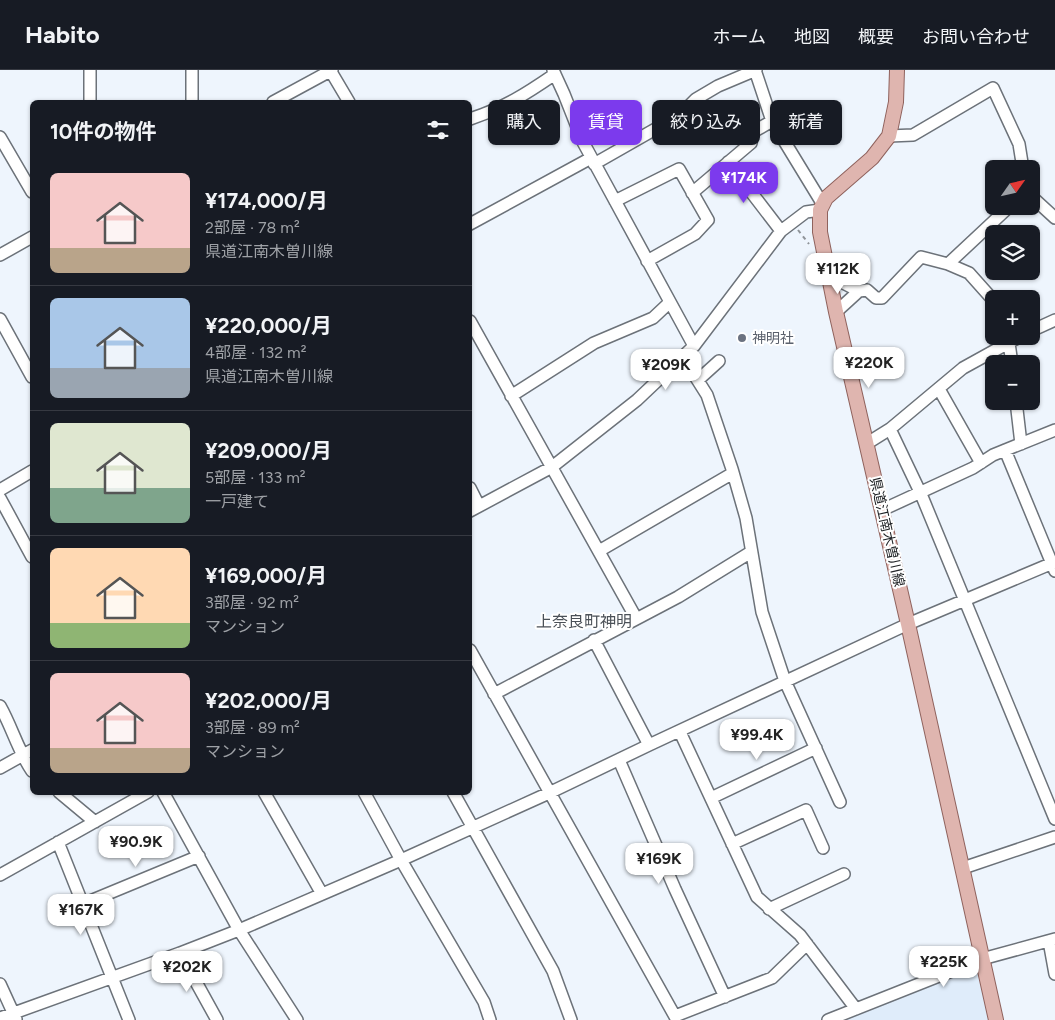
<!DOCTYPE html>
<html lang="ja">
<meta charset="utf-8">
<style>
body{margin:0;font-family:Figtree,"Noto Sans JP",sans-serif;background:#20242c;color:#f1f3f6;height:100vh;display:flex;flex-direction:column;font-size:19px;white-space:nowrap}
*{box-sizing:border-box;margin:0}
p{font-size:16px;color:#9ea1a6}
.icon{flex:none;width:28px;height:28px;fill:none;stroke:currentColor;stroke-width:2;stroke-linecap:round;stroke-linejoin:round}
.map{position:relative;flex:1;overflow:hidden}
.drawer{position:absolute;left:30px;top:30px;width:442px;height:695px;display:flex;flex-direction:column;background:#171b24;border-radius:8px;box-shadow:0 1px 4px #0004}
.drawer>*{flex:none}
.hud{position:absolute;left:488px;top:30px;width:475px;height:45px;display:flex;gap:10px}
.needle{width:32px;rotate:56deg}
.controls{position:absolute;left:985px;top:90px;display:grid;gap:10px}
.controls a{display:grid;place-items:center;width:55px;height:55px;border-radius:8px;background:#171b24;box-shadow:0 1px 4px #0004;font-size:25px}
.price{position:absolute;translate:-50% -42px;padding:0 11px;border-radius:10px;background:#fff;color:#222;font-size:16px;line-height:32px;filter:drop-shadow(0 1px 2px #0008)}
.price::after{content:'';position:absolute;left:50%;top:30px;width:15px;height:11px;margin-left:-8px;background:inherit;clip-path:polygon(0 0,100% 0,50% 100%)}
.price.selected{background:#7c3aed;color:#fff}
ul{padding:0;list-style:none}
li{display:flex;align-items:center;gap:15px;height:125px;padding:0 20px}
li+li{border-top:1px solid #363941}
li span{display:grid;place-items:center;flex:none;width:140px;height:100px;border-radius:8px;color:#555}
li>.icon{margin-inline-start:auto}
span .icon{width:60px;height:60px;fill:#fffc;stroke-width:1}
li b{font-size:21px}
h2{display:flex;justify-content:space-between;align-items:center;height:60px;padding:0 20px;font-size:21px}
.pill{padding:0 18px;border-radius:8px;background:#171b24;box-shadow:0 1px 4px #0004;font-size:18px;line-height:45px}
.pill.selected{background:#7c3aed;color:#fff}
header{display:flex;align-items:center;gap:30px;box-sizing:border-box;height:70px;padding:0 25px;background:#171b24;border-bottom:1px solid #363941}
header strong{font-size:24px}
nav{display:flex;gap:28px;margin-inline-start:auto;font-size:18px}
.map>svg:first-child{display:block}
.built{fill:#dfecfa}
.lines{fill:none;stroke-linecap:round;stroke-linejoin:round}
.minor-casing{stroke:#6c7279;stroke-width:14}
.major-casing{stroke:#8f625d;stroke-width:16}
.path{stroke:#8f9499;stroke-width:2;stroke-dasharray:4 4;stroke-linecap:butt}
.minor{stroke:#fff;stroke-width:11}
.major{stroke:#dfb5af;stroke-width:14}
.worship-dot{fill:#6b7280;stroke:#fff;stroke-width:2}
.labels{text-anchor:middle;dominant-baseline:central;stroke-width:4;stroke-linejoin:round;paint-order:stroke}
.worship-label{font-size:14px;fill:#5b616d;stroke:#fff;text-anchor:start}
.street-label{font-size:14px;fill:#212427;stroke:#fff}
.quarter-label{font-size:16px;fill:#4b5158;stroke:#fff}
</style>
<header>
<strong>Habito</strong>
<nav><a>ホーム</a><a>地図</a><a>概要</a><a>お問い合わせ</a></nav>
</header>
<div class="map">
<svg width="1055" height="950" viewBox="0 0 1055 950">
<rect width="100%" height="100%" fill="#eef5fd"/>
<path class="built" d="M972,896L978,899L990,950H833Z"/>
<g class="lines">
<defs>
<path id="minor" d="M90,0V32
M330,0L349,32
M553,0L564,24L583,72L694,276
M755,0L772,51L822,133
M192,32V0
M273,32L332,0
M470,49C504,38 526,24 555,4
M889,66L913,65L993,18L1019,74L1023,99
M0,67L32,122
M728,92L781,161
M594,94L680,45L696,29L718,16L756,0
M692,123L751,73L753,62L772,51
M1031,126L1055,148
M615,131L679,99L708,150L695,164L647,191
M470,154L591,88
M0,185L32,167
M948,194L1010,136
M828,205L859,221
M836,242L859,221L867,220L876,228H882L921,187L948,194L969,203L994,231
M0,249L32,307
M470,251L636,548
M1031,261L1055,250
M1009,273L1012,294
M683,287L707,325L732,399L746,448L762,542L785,611L840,732
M698,310L719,291
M939,319L981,393
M511,326L594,273L653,248L670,232
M1016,331L1021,374
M890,359L921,424L1055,749
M866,374L890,359L963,298L1021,266
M1005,380L1055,501
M470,418L479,436
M0,420L32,401
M0,428L32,487
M882,440L973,398L993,385L1055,360
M470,441L552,397L637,330L694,276L781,161L806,142L820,140
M599,481L733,403
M594,570L649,675
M470,580L677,950
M494,624L678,527L751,482
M0,636C12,657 18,681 32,701
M680,662L757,827L800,865L856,939
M619,690L675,819L725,927
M0,698L32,680
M59,722L95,752
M163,722L239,860L297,950
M264,722L322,824
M364,722L401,790L484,932L490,950
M453,722L553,901L571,950
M711,728L816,678
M58,772L129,950
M732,774L806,740L823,778
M963,798L1055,767
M0,805L148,722
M83,834L199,786
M769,839L844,804
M1049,871L1055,904
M180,883L217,950
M0,914L16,949
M675,946L772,908L807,874
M0,948L180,883L239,860L401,790L549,723L649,675L908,554L1055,492
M828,950L982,889L1055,869"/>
<path id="major" d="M897,0L896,32L889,66L872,88L826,128L820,140V162L836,242L908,554L996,950"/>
</defs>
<use href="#minor" class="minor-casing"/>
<use href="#major" class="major-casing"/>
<path class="path" d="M798,160L809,174"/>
<use href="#minor" class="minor"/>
<use href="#major" class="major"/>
</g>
<circle class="worship-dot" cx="742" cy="268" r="5"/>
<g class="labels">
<g class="worship-label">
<text x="752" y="268">神明社</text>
</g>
<g class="street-label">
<text transform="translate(887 462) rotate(77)">県道江南木曽川線</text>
</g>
<g class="quarter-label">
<text x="584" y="551">上奈良町神明</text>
</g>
</g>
</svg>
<div class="controls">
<a><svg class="needle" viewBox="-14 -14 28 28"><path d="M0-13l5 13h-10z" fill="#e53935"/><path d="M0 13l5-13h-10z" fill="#9ea1a6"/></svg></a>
<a><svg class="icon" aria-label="layers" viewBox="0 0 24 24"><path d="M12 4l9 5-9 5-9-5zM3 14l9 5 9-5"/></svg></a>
<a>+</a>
<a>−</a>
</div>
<b class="price selected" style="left:744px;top:134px">¥174K</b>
<b class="price" style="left:838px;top:225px">¥112K</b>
<b class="price" style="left:869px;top:319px">¥220K</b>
<b class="price" style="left:666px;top:321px">¥209K</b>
<b class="price" style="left:757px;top:691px">¥99.4K</b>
<b class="price" style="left:136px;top:798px">¥90.9K</b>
<b class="price" style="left:659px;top:815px">¥169K</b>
<b class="price" style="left:81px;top:866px">¥167K</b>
<b class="price" style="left:944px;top:918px">¥225K</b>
<b class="price" style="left:187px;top:923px">¥202K</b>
<div class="hud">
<a class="pill">購入</a>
<a class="pill selected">賃貸</a>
<a class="pill">絞り込み</a>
<a class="pill">新着</a>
</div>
<section class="drawer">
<h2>10件の物件<svg class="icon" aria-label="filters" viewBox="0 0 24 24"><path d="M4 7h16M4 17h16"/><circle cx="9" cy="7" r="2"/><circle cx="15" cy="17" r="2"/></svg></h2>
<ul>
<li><span style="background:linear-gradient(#f6c9c9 75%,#b9a48a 0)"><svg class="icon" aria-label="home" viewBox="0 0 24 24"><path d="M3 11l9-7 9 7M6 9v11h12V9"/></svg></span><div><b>¥174,000/月</b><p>2部屋 · 78 m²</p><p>県道江南木曽川線</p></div></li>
<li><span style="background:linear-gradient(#a9c7e8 70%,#9aa5b1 0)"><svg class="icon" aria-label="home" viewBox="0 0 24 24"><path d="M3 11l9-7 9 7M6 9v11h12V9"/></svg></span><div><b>¥220,000/月</b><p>4部屋 · 132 m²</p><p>県道江南木曽川線</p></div></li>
<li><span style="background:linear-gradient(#dfe7d0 65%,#7fa58c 0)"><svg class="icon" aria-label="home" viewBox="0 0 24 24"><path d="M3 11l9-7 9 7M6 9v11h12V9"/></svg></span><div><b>¥209,000/月</b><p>5部屋 · 133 m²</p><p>一戸建て</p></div></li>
<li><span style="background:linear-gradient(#ffd9b3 75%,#8fb573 0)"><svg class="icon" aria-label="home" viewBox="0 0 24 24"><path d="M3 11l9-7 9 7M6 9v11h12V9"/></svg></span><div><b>¥169,000/月</b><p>3部屋 · 92 m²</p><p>マンション</p></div></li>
<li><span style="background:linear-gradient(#f6c9c9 75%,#b9a48a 0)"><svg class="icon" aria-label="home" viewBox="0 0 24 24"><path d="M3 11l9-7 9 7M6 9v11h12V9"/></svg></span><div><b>¥202,000/月</b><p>3部屋 · 89 m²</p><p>マンション</p></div></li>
</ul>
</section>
</div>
